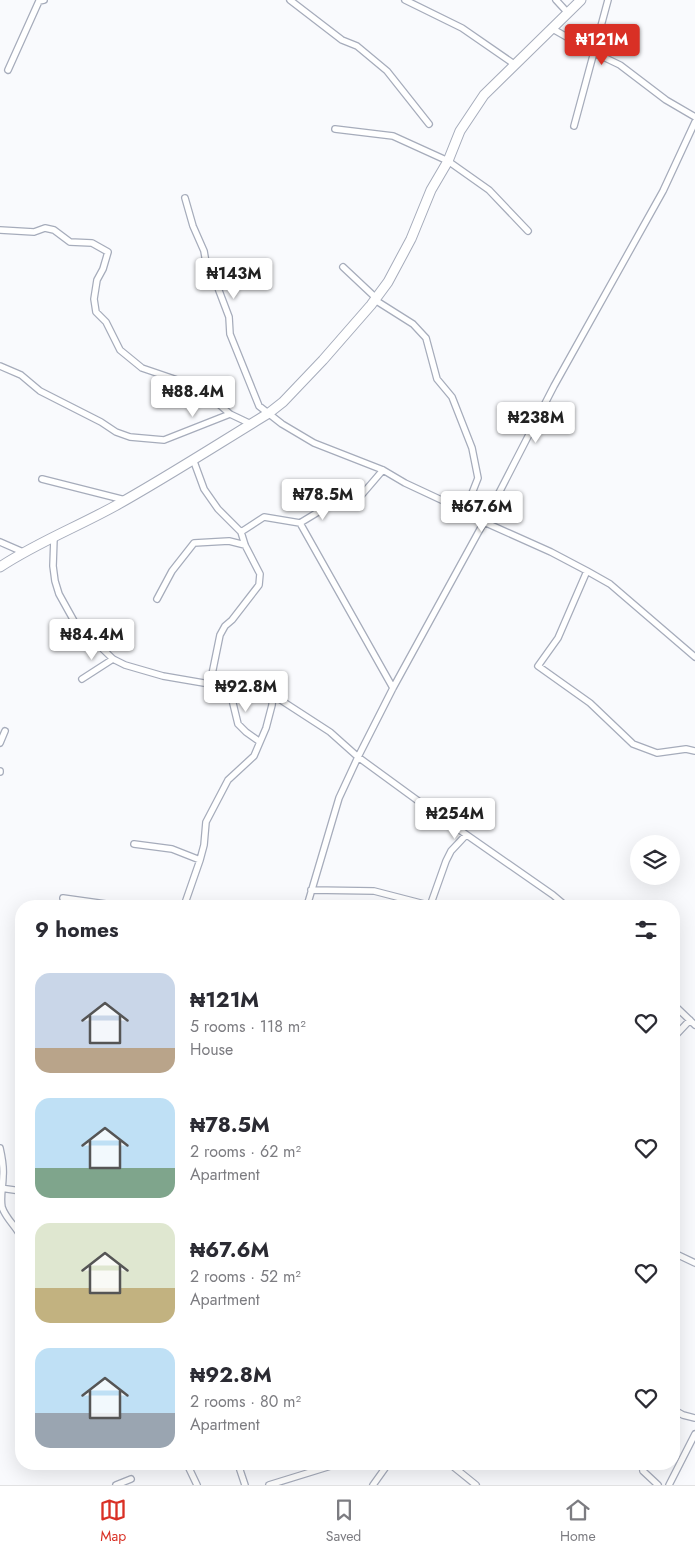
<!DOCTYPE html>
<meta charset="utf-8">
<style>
body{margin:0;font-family:Jost,sans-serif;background:#f2f2f3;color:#2b2b33;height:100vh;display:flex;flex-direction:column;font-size:19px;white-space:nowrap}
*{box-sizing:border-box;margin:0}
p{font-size:16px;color:#7c7c81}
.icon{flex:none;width:28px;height:28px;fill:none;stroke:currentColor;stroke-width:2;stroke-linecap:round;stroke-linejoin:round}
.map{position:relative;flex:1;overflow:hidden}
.drawer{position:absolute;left:15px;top:900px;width:665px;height:570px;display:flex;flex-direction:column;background:#fff;border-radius:20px;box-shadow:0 5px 20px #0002}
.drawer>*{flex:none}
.fabs{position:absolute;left:630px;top:835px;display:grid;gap:10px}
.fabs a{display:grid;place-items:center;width:50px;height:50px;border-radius:50%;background:#fff;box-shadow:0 5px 20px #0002;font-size:25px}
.price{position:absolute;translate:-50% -42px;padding:0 11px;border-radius:5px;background:#fff;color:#222;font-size:16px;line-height:32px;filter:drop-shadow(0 1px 2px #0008)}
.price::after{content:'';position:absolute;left:50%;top:30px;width:15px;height:11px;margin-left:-8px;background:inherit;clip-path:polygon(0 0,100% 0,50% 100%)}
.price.on{background:#d93025;color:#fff}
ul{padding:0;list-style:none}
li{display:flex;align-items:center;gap:15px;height:125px;padding:0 20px}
li span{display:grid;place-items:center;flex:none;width:140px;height:100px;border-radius:15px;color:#555}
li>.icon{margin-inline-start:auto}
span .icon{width:60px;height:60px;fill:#fffc;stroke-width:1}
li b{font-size:21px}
h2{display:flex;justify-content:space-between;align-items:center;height:60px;padding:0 20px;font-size:21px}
.dock{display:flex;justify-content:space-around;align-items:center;height:70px;border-top:1px solid #e1e1e2;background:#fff;font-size:14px;color:#7c7c81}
.dock a{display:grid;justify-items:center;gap:2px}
.dock .on{color:#d93025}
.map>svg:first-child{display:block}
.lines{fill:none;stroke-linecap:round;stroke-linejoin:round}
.street-casing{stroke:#a6acbb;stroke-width:8}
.secondary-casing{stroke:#a6acbb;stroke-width:11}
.street{stroke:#fff;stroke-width:5.5}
.secondary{stroke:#fff;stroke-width:9}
</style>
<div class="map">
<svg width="695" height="1485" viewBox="0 0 695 1485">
<rect width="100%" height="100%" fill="#f9fafd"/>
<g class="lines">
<defs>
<path id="street" d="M290,0L342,40L357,46L387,71L429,124
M405,0L462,28L514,64
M556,0L568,13
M551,28L595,53L620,65L666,100L695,117
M8,70L39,1L44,0
M574,126L608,0
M335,129L393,136L448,161L489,190L528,231
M185,198L193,226L204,251L209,280L218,288L229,317L230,334L259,406L282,424L314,443L383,470L405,483L465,511L484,522L551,552L587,571L610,584L695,657
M0,230L34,232L45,228L54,230L70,242L92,243L108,252L103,269L97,280L94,299L96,312L106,322L120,350L142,368L189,384L205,392L230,414L251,424
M343,267L376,298L375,300L413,324L426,338L437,379L452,397L472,448L478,478L465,511
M0,366L21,375L40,391L101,422L116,432L130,437L164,440L230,414
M193,459L204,489L218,509L241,532L245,545L260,574L259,585L232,620L225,626L220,635L210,684
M42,479L125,500
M300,523L393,688
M241,532L264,517L300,523L333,503L359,498L383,470
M54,538L53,566L55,581L59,594L74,621L113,659L125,665L163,676L273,695L330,732L358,757L421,803L553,895L566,906
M0,542L23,552
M587,571L558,638L538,666L590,703L633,744L657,753L686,749L695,751
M157,599L172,571L194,543L229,541L245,545
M82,679L113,659
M229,687L238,724L246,732L260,742
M0,743L5,731
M0,771V772
M134,844L172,849L200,860
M311,890L374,891L432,906
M63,898L120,906
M184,906L200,860L204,845L206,822L228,780L254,756L266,728L272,705L273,695
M307,906L339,798L358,757L393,688L484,522L554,386L663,191L695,122
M430,906L446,861L451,851L466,835
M674,1005L695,1025
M674,1037L690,1020
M0,1148C2,1157 4,1166 3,1176C3,1186 0,1197 2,1207C6,1219 16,1226 21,1237
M0,1188L21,1191
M674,1253L695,1263
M674,1410L683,1415L695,1418
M187,1464L197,1485
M238,1464L245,1485
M450,1464L476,1485
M642,1464L643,1471L658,1485
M116,1485L131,1479
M269,1485L337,1464
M373,1485L388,1464
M669,1485L695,1434"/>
<path id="secondary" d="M0,567C36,543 77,527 115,506C167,477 218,444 269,413L283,402L323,360L371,305L388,282L411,239L431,190L448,161L460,131L484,95L581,0"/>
</defs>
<use href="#street" class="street-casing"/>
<use href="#secondary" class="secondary-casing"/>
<use href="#street" class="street"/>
<use href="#secondary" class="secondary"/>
</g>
</svg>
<div class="fabs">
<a><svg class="icon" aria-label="layers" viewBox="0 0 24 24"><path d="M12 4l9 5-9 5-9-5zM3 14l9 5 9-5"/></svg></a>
</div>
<b class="price on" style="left:602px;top:66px">₦121M</b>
<b class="price" style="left:234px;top:300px">₦143M</b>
<b class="price" style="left:193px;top:418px">₦88.4M</b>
<b class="price" style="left:536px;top:444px">₦238M</b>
<b class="price" style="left:323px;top:521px">₦78.5M</b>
<b class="price" style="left:482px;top:533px">₦67.6M</b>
<b class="price" style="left:92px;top:661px">₦84.4M</b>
<b class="price" style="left:246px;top:713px">₦92.8M</b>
<b class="price" style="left:455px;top:840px">₦254M</b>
<section class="drawer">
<h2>9 homes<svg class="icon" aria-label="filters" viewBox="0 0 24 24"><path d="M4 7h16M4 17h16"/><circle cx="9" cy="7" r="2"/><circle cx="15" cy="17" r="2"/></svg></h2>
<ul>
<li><span style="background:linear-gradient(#c9d6e8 75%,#b9a48a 0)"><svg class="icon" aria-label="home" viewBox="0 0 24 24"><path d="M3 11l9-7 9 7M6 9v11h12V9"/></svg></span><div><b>₦121M</b><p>5 rooms · 118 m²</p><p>House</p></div><svg class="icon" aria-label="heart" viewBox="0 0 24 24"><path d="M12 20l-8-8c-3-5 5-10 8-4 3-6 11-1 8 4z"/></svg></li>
<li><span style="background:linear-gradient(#bfe0f5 70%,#7fa58c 0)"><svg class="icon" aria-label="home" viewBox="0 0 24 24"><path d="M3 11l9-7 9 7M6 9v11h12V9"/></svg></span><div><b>₦78.5M</b><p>2 rooms · 62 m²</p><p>Apartment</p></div><svg class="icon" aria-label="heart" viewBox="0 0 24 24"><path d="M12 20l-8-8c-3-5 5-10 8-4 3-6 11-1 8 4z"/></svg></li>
<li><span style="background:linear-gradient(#dfe7d0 65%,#c2b280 0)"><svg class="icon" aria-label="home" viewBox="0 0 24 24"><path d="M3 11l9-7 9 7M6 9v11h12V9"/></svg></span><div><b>₦67.6M</b><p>2 rooms · 52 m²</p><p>Apartment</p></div><svg class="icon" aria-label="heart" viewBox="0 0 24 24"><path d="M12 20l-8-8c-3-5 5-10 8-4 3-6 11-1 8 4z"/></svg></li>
<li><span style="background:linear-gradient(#bfe0f5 65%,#9aa5b1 0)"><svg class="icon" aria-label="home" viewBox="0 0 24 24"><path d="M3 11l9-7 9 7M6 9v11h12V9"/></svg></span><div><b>₦92.8M</b><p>2 rooms · 80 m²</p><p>Apartment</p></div><svg class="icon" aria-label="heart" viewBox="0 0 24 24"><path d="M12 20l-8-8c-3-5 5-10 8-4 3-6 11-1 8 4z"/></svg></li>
</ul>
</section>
</div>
<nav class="dock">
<a class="on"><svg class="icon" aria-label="map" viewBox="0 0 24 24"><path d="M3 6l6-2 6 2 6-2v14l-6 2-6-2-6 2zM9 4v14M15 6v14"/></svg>Map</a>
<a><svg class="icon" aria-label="saved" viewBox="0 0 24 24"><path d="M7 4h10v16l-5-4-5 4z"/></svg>Saved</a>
<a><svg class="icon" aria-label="home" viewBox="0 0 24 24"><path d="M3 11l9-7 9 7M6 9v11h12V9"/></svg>Home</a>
</nav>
